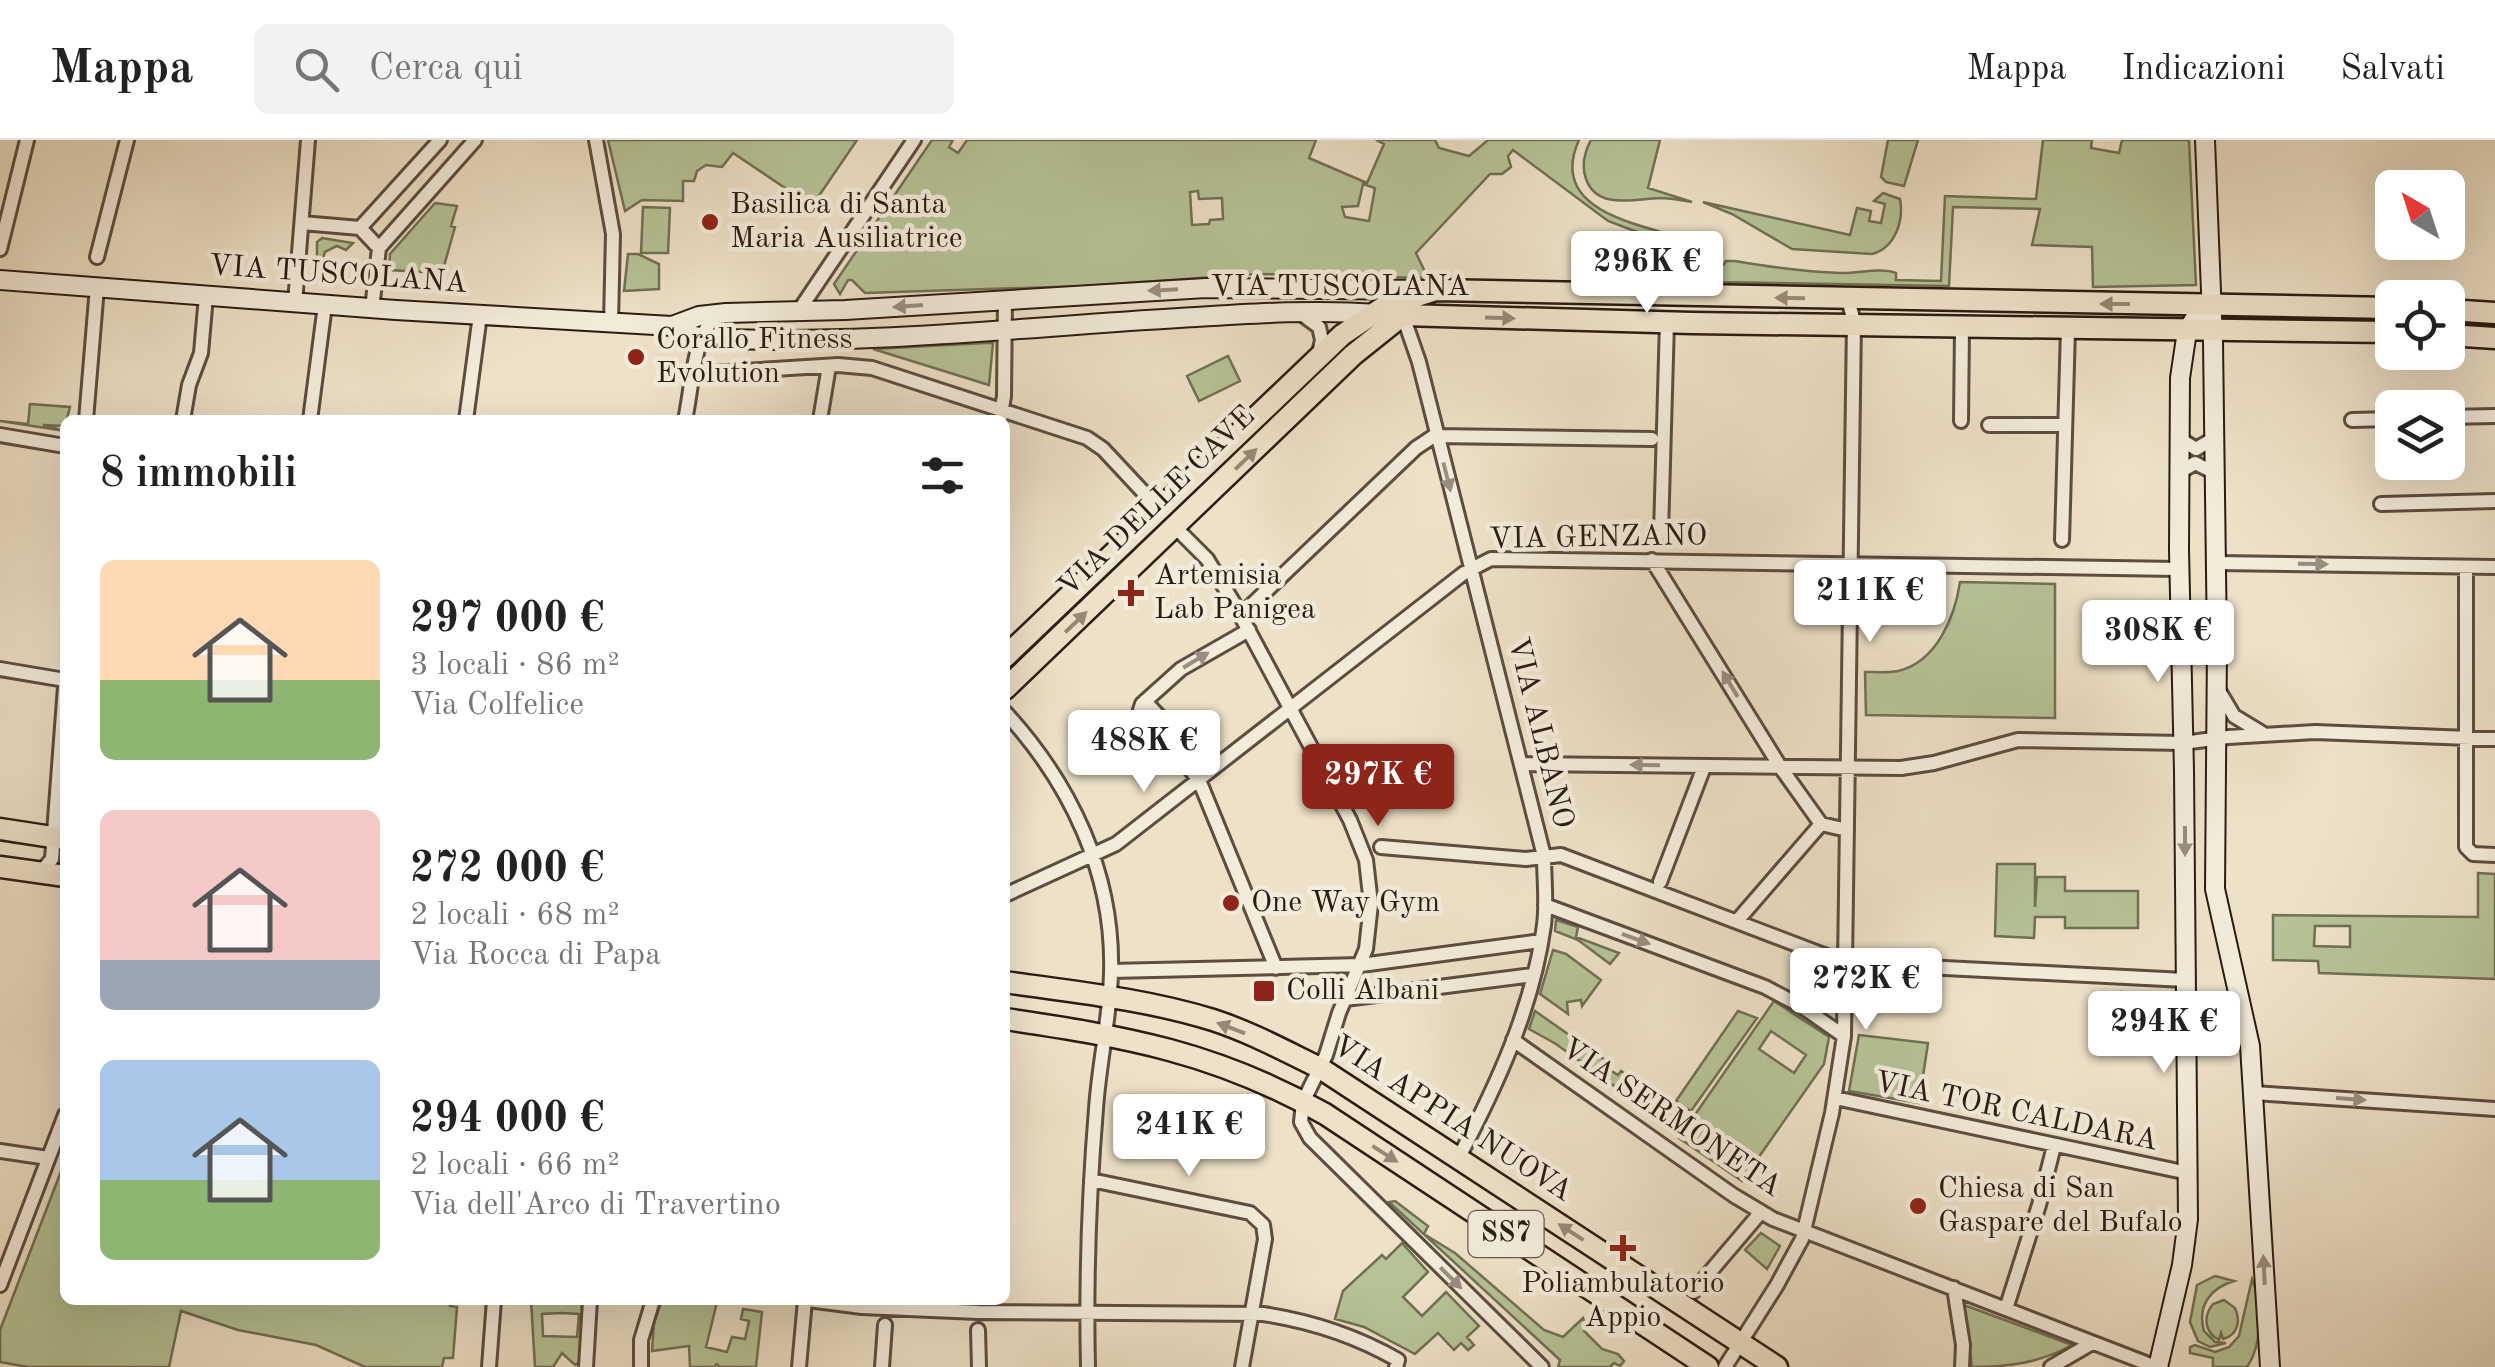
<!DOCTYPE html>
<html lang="it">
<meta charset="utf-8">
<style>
body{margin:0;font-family:"Old Standard TT",serif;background:#f2f2f2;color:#222;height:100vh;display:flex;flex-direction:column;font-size:38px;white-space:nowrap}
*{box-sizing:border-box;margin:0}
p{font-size:32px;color:#767676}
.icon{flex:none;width:55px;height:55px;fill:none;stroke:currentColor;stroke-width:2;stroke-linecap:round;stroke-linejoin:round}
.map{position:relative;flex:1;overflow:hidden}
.sheet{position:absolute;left:60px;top:275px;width:950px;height:890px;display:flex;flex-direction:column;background:#fff;border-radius:15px;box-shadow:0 10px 40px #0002}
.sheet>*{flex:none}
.needle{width:65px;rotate:321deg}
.fabs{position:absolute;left:2375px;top:30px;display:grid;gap:20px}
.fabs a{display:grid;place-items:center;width:90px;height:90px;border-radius:15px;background:#fff;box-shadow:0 10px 40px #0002;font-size:50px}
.price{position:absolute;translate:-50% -85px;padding:0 22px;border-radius:10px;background:#fff;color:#222;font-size:32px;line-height:65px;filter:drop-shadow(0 2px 5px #0008)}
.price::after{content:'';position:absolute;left:50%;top:60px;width:30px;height:22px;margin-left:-15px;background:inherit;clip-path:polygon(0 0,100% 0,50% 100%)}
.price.on{background:#8f2418;color:#fff}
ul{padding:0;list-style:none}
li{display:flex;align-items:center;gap:30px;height:250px;padding:0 40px}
li span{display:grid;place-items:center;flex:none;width:280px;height:200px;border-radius:15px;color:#555}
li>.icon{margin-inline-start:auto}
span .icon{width:120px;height:120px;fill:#fffc;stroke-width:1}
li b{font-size:42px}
h2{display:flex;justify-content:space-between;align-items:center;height:120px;padding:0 40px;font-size:42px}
header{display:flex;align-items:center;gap:60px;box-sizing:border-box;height:140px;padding:0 50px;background:#fff;border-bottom:2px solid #e0e0e0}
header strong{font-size:48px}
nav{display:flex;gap:55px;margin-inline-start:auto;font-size:35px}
.search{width:700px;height:90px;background:#f2f2f2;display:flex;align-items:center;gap:25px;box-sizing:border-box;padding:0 35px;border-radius:15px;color:#767676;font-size:38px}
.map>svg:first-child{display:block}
.green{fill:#b6c397;stroke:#707054;stroke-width:2.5;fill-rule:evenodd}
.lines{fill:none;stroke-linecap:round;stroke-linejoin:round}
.minor-casing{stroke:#5c4d3f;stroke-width:18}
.secondary-casing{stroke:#2b1c12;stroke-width:22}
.primary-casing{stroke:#2b1c12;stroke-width:25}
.minor{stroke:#f3ecdb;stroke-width:12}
.secondary{stroke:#f3ecdb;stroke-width:18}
.primary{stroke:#ede1c7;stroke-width:20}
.oneway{fill:#998e81}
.oneway2{fill:#968876}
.poi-dot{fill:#8f2418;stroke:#f3ecdb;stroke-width:4}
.labels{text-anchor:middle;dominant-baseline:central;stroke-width:9;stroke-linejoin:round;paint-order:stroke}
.shield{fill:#f3ecdb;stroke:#675a4e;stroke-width:2.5}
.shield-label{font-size:28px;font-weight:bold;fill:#2b1c12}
.poi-label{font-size:30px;fill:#2b1c12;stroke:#f3ecdb;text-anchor:start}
.street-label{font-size:30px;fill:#2b1c12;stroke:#f3ecdb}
</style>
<header>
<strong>Mappa</strong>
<div class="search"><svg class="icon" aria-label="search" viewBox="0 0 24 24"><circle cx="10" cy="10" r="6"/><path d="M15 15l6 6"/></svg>Cerca qui</div>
<nav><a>Mappa</a><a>Indicazioni</a><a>Salvati</a></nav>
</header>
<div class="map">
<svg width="2495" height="1227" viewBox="0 0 2495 1227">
<rect width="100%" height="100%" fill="#ede1c7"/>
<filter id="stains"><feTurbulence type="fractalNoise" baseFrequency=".002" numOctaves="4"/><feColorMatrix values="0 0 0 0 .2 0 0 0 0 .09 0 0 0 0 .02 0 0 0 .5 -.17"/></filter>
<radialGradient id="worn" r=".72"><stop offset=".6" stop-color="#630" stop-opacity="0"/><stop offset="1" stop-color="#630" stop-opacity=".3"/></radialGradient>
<path class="green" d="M608,0H857L812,66L733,13L722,27L706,25L697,31L694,41H683V61L642,60L625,71Z
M932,0H953L949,7L958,13L967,0H1316L1309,18L1367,43L1384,4L1376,0H1435L1439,8L1469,16L1488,0H1579C1549,66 1627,82 1672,95L1637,92L1608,81L1513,10L1508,16L1511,27L1502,34H1490L1416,113L1426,134L1424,138L1258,134L1083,146L865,153L852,140H848L840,154L834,144ZM1363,44L1375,48L1369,81L1345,77L1342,67L1358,66ZM1198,51L1199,59L1222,58L1223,79L1210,80L1209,84L1192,85L1190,52Z
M1591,0H1660L1648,48L1692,62C1681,60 1670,58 1659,58C1635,59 1597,70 1586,39C1581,25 1584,13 1591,0Z
M1888,0H1918L1904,46L1886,42L1881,37Z
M2043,0H2092L2091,8L2119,13L2122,0H2189L2196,145L2093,147L2092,107L2032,105L2040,69L1953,67L1949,146L1718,142V132L1726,121H1735C1770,127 1804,132 1840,133C1857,134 1880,127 1896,133V140L1941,141L1945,56L2036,59Z
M1883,53L1900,59C1904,81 1895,108 1872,114L1792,109L1732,74L1703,62L1850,95L1857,68L1871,71L1869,81L1881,83L1885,64L1874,61Z
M435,63L457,66L451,86L455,87L442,133L389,130L390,114Z
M643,67L670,68L668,113H641Z
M322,98L353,103L346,110L337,106L325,112L322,121L327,131L317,140V102Z
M628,114H638L659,124V149L624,151Z
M993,203L989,245L873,209L986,203Z
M1228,216L1240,241L1199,261L1187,236Z
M30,264L70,267L65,286L43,285L65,291L0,281L28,284Z
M1960,442L2055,444V578L1866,575L1865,532C1876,532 1888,533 1898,531C1937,522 1955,476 1960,442Z
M1997,724H2035V767L2037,737H2065V751H2138V788H2065V777H2035L2034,798L1995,796Z
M2478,733L2495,734V839L2319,833L2318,821L2273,820V775L2478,777ZM2315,786H2350V807L2314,806Z
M1556,780L1578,787L1576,797L1619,813L1610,824L1578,800L1555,791Z
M1553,810L1566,814L1601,840L1582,866L1581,860L1567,862L1568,874L1540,854Z
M2121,852L2170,857L2171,902L2117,899Z
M1774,861L1829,897L1824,924L1742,1041L1679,998L1681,994L1556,904L1529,889L1535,871L1612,925L1610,930L1618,935L1621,931L1692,979ZM1771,891L1806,915L1794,933L1759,909Z
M1738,871L1757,878L1691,971L1676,961Z
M1859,895L1928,903L1919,963L1849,951Z
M65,1021V1160H450V1166L457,1167L453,1218H444L442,1227H365L316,1205L238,1190L181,1171L169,1227H28L0,1222V1190Z
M1395,1061L1428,1086L1424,1094L1455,1113L1544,1190L1563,1197L1583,1178L1586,1187L1584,1191L1602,1209L1618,1214L1624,1221L1620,1226L1614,1223L1610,1227H1558L1560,1220L1389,1062Z
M1761,1093L1780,1106L1767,1129L1745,1110Z
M1402,1103L1428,1132L1403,1157L1422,1176L1446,1152L1479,1186L1467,1197L1474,1205L1468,1210L1461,1203L1454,1210L1438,1193L1415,1214L1364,1187L1335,1179L1343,1151L1382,1115L1386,1119Z
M2215,1136L2234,1141C2210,1148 2197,1166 2204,1191L2215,1202L2226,1203L2210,1207L2198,1201L2190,1182L2197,1145Z
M2252,1139C2262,1163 2263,1204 2247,1227H2213V1218L2190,1213V1207L2195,1205L2215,1212L2229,1207L2239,1196Z
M531,1160H583L581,1221L575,1225L562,1213L553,1227H535ZM561,1173L579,1174L577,1197L543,1196L542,1174Z
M662,1160L717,1162L706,1207L727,1212L732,1197L745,1199L749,1181L741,1179L743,1169L762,1172L756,1227H720L717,1224L714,1227H690L689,1206L652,1211L654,1183Z
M2224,1160L2235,1168C2241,1181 2238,1195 2223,1199L2221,1193L2219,1200C2204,1192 2203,1176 2213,1164Z
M1964,1165L2072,1205C2040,1223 2008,1227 1972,1227Z"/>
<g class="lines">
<defs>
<path id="minor" d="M596,0L613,94L611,183
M302,83L360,88L379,108L372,169
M360,88L440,0
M379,108L475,0
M0,109L27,0
M97,117L127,0
M295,163L308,0
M1401,170L1419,222L1544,716C1544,739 1547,762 1544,785C1533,867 1497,945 1459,1017
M798,172L914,0
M1300,173L1319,187L1322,200L1319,213
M695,234L838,225L872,228L1087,298L1103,309L1159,369
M2448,277L2495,276
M86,280L97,147
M183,280L189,245L201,213L206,156
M310,280L325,165
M466,280L480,175
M685,280C692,250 693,193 717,176
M820,280L829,226
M1000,280L1004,256L1005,159
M2352,280L2392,279
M1961,281L1962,188
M1989,285H2065
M0,295L65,306
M2180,299L2196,309L2213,299
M2180,332L2195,323L2215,333
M2381,364L2495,361
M1175,387L1207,419L1235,465L1350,680L1366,720L1371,764L1366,809L1339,873L1326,915L1303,962L1301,982L1310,998L1542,1227
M1661,393L1667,182
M2062,400L2068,189
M1652,420L1781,628L1821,684L1847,690
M2216,423L2495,427
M2466,427V707L2473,714L2495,715
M1241,475L1416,308L1434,296L1652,299
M2180,485C2191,472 2207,470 2217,485
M1249,490L1181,529L1142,564L1140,570L1199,640L1276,828
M0,529L65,540
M2218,549L2234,576L2262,593
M1145,561L1210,631
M1005,572C1071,644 1114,734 1111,833C1110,878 1099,923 1096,969C1089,1054 1086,1141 1088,1227
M1523,624L1901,628L1934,623L2018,600L2183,603L2228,597L2315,592L2495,599
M1381,707L1526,719L1561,715L1845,823L2185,840
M40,733L52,719L65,547
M1660,742L1704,627
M1005,755L1116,704L1464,433L1491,419L2179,429
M1545,765L1765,847L1801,866L1844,896
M1737,781L1821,684
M1111,831L1361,825L1541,801
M1345,859L1533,835
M1513,900L1733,1055L1773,1079L2156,1227
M2254,953L2495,969
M1835,958L2188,1033
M0,1011L48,1018
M1091,1040L1250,1073L1263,1085L1265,1099L1242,1227
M0,1145L65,975
M1954,1148L1963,1205L1962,1227
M1693,1152L1761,1072
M808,1160L862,1167L978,1172L1263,1174C1310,1181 1356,1196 1398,1220L1396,1227
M2006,1169L2039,1065L2054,1006
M978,1190L979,1227
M489,1227L494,1160
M586,1227L590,1160
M641,1227V1200L653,1160
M799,1227L805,1160
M882,1227L885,1185
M1725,1227L1777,1145L1802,1099L1832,973L1844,896L1854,182L1848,159
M2051,1227L2092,1203"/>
<path id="secondary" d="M2205,0L2213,202L2217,506L2215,749L2250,906L2270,1227
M0,140L396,170L672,186L699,176L726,173L845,170L1206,148L1430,150
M672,186L685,194L705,198C862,206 1022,187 1179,178C1245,174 1312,169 1378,174
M2158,1227L2182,1125L2188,1079L2184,631L2179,410L2180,238L2187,191L2195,178L2212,165"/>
<path id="primary" d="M2448,170L2495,173
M2448,195L2495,198
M1005,517L1342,195L1385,166L1436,150L2392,168
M1005,549L1353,215L1403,175L1692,183L2392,192
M0,689L65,699
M0,727L65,736
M1005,842C1075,852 1145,859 1213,880C1250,892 1285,911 1320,928L1777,1227
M1005,879C1127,897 1215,912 1325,974L1708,1227"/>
</defs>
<use href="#minor" class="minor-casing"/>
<use href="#secondary" class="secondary-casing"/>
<use href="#primary" class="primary-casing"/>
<use href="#minor" class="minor"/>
<use href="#secondary" class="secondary"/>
<use href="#primary" class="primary"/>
</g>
<defs><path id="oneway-solid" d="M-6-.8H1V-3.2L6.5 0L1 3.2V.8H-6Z" transform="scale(2.5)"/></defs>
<g class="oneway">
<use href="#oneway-solid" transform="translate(1163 150) rotate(177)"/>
<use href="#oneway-solid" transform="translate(908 166) rotate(176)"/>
<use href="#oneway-solid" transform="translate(1447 337) rotate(76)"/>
<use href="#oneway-solid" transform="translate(2313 424) rotate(1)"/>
<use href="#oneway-solid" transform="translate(1196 520) rotate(-31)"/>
<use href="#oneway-solid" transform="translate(1730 544) rotate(-121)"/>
<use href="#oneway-solid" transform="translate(1645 625) rotate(-179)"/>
<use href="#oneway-solid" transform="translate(2185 701) rotate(90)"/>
<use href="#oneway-solid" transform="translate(1636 799) rotate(20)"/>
<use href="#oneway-solid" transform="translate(2351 959) rotate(4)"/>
<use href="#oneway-solid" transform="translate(2264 1130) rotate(-93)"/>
<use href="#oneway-solid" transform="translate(1451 1138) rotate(45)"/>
</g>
<g class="oneway2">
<use href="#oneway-solid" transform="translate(1790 158) rotate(-179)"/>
<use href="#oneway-solid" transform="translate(2115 164) rotate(-180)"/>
<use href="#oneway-solid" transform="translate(1500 178) rotate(2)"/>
<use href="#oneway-solid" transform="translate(1246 319) rotate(-44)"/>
<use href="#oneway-solid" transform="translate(1076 482) rotate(-44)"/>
<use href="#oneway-solid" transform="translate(1231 888) rotate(-159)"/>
<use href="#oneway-solid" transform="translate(1385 1014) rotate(33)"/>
<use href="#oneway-solid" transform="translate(1571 1092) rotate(-147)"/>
</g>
<g class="poi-dot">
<circle cx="710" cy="82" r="10"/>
<circle cx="636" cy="217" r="10"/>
<path d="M1126 438h10v10h10v10h-10v10h-10v-10h-10v-10h10z"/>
<circle cx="1231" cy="763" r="10"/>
<rect x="1252" y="839" width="24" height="24" rx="5"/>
<circle cx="1918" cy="1066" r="10"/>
<path d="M1618 1093h10v10h10v10h-10v10h-10v-10h-10v-10h10z"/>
</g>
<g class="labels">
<rect class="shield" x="1468.5" y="1071" width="75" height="46" rx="8"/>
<g class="shield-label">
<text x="1506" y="1094">SS7</text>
</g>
<g class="poi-label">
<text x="730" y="65">Basilica di Santa<tspan x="730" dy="34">Maria Ausiliatrice</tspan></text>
<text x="656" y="200">Corallo Fitness<tspan x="656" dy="34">Evolution</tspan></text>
<text x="1154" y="436">Artemisia<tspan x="1154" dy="34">Lab Panigea</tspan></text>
<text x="1251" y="763">One Way Gym</text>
<text x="1286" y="851">Colli Albani</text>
<text x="1938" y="1049">Chiesa di San<tspan x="1938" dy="34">Gaspare del Bufalo</tspan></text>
<text x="1623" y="1144" text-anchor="middle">Poliambulatorio<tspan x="1623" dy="34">Appio</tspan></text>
</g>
<g class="street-label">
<text transform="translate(338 135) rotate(4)">VIA TUSCOLANA</text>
<text x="1340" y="147">VIA TUSCOLANA</text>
<text transform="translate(1157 362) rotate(-44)">VIA DELLE CAVE</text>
<text transform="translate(1598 398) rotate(-1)">VIA GENZANO</text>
<text transform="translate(1540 593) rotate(76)">VIA ALBANO</text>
<text transform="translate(2016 972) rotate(12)">VIA TOR CALDARA</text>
<text transform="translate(1671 978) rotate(34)">VIA SERMONETA</text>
<text transform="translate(1452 979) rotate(33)">VIA APPIA NUOVA</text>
</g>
</g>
<rect width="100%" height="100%" filter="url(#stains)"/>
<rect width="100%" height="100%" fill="url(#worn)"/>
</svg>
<div class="fabs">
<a><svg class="needle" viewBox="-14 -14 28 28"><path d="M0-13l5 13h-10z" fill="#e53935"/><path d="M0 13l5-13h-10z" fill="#767676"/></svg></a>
<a><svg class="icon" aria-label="locate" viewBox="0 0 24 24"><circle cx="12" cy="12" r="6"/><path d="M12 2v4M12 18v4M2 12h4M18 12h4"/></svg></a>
<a><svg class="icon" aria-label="layers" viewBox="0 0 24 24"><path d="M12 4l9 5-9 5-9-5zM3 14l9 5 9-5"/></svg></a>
</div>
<b class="price" style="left:1647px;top:176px">296K €</b>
<b class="price" style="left:1870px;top:505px">211K €</b>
<b class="price" style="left:2158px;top:545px">308K €</b>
<b class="price" style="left:1144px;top:655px">488K €</b>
<b class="price on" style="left:1378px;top:689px">297K €</b>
<b class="price" style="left:1866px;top:893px">272K €</b>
<b class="price" style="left:2164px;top:936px">294K €</b>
<b class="price" style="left:1189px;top:1039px">241K €</b>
<section class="sheet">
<h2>8 immobili<svg class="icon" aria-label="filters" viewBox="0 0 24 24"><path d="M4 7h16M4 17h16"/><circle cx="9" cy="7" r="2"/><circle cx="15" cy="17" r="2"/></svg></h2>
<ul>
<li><span style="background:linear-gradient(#ffd9b3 60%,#8fb573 0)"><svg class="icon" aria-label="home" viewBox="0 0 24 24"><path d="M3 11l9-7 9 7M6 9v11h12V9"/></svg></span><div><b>297 000 €</b><p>3 locali · 86 m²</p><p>Via Colfelice</p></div></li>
<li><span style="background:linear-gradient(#f6c9c9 75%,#9aa5b1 0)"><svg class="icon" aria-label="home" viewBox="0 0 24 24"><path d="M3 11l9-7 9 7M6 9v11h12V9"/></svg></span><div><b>272 000 €</b><p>2 locali · 68 m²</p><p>Via Rocca di Papa</p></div></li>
<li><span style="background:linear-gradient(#a9c7e8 60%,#8fb573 0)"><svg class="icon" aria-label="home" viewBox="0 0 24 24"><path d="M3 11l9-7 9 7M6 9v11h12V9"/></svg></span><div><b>294 000 €</b><p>2 locali · 66 m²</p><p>Via dell'Arco di Travertino</p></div></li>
</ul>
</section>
</div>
